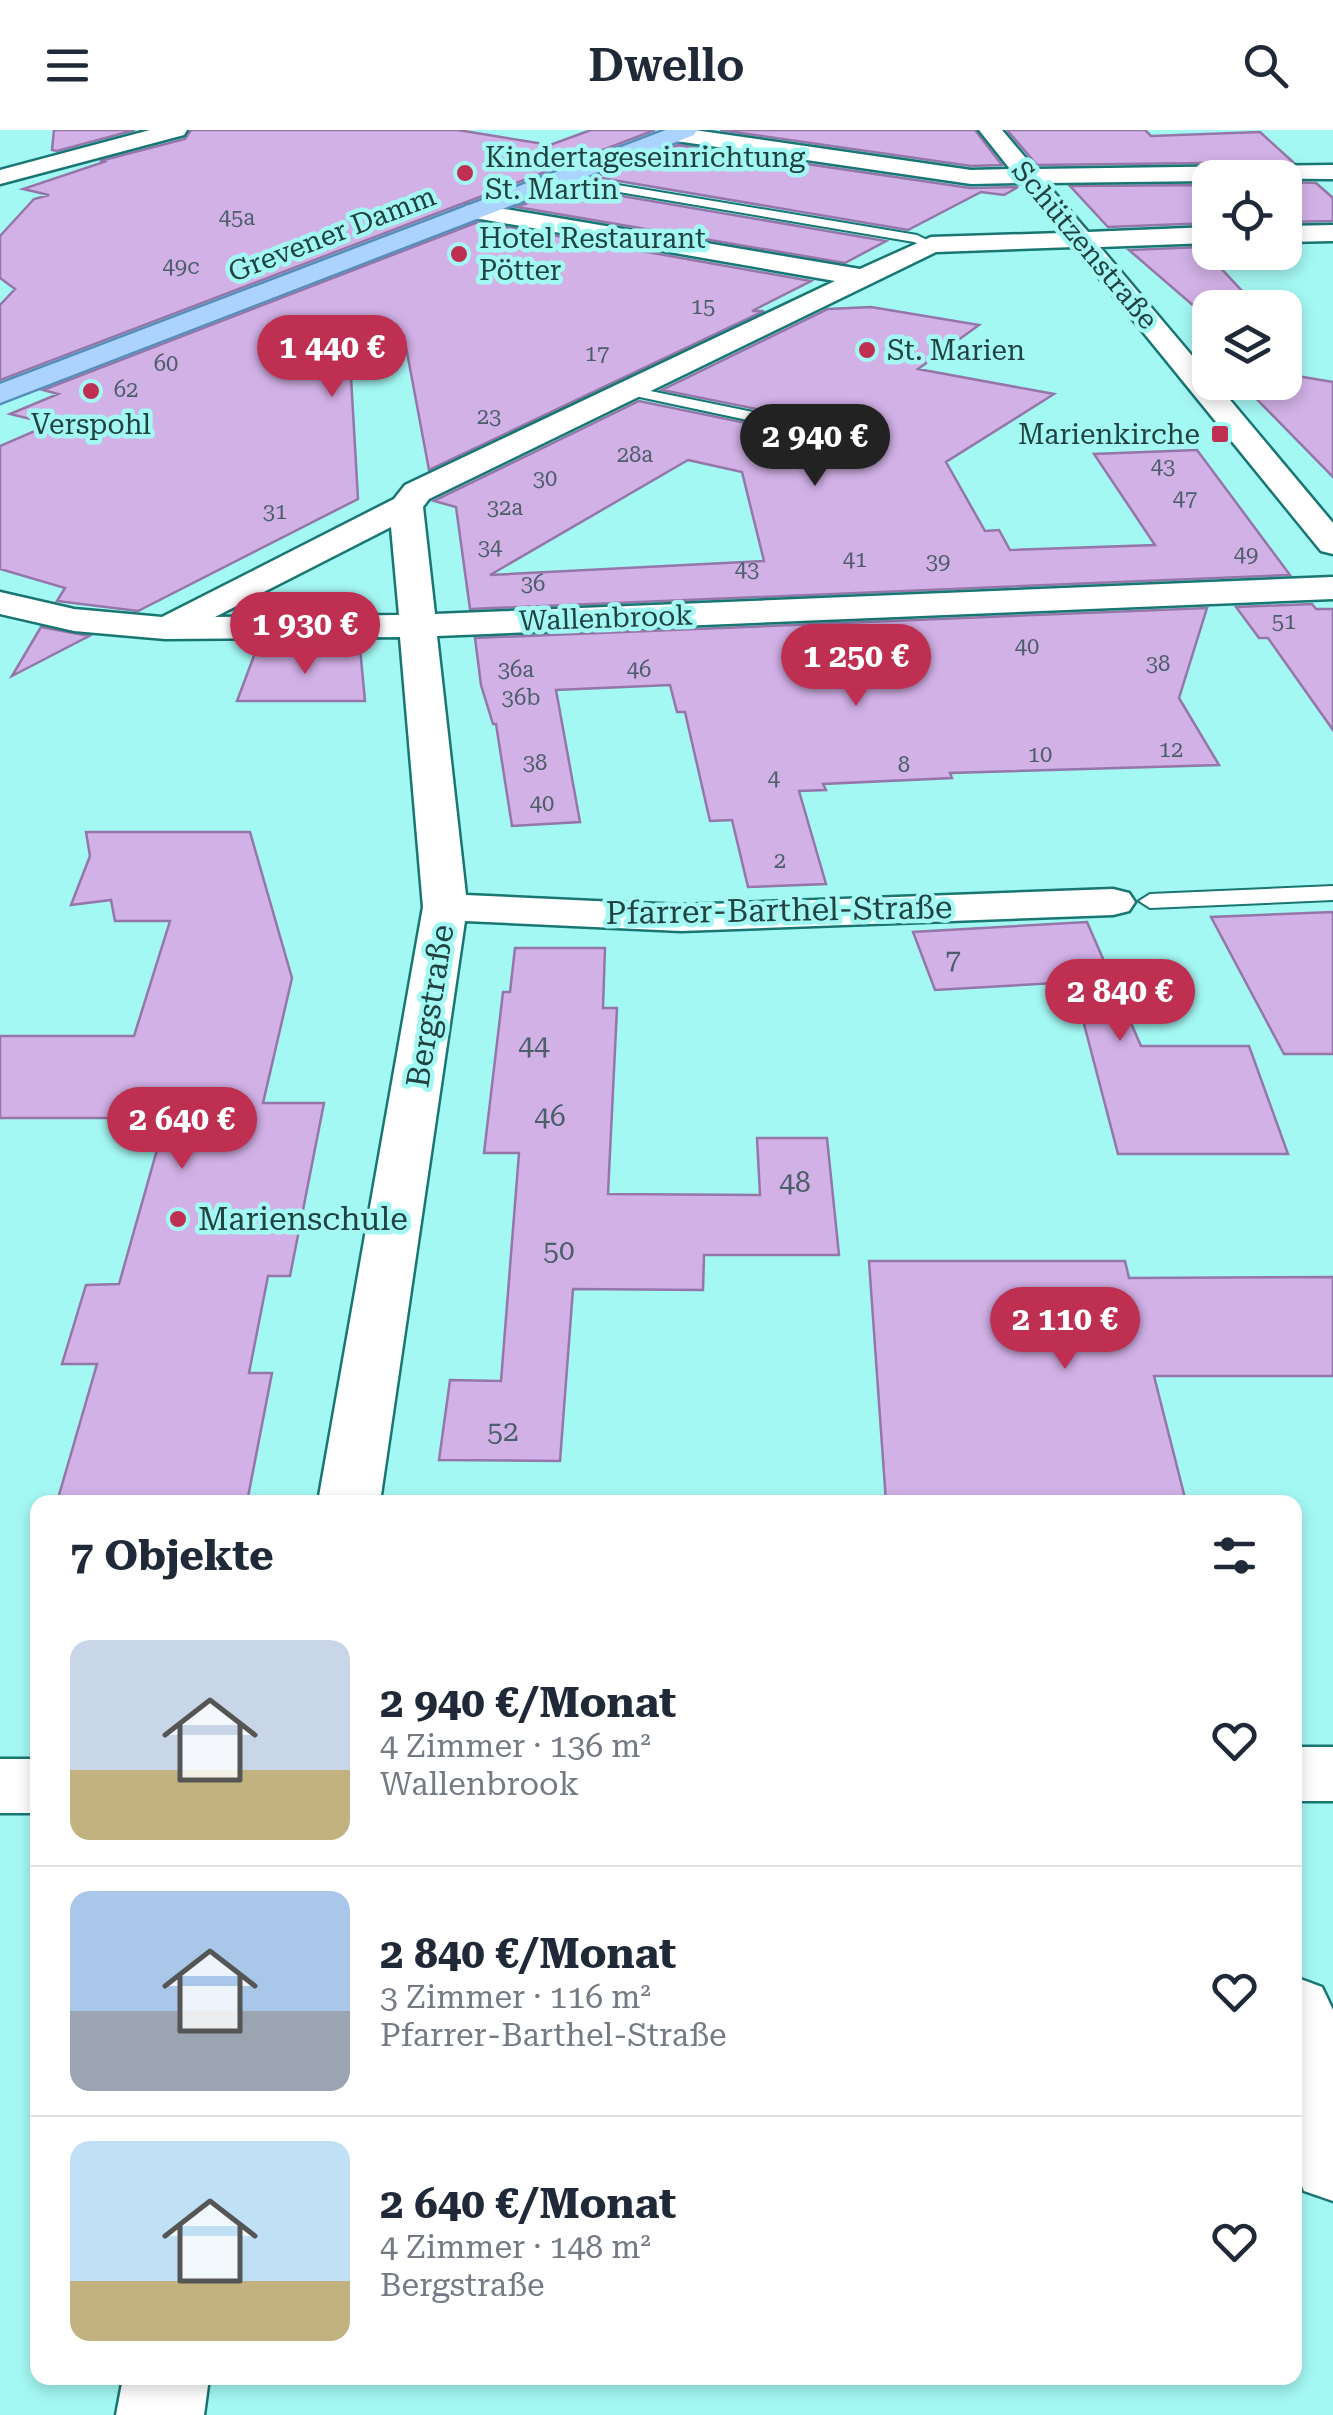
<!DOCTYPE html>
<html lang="de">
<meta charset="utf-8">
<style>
body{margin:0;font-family:"Roboto Serif",serif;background:#f6f6f7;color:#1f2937;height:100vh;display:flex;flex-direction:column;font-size:38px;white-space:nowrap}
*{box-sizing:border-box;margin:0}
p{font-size:32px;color:#747a83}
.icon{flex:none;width:55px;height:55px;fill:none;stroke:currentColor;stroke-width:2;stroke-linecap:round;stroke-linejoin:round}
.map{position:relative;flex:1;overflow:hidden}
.details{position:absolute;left:30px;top:1365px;width:1272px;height:890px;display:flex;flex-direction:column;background:#fff;border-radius:20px;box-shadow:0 5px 15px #0003}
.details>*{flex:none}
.tools{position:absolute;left:1192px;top:30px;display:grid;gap:20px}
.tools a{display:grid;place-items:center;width:110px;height:110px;border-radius:20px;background:#fff;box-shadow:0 5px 15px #0003;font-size:50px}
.price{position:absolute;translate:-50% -85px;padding:0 22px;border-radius:35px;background:#bf2f52;color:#fff;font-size:32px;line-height:65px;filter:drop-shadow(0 2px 5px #0008)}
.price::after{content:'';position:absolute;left:50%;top:60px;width:30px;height:22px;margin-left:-15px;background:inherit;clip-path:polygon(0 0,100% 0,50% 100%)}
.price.active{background:#222;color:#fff}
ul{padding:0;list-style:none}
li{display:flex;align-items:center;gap:30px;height:250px;padding:0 40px}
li+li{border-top:2px solid #e0e1e3}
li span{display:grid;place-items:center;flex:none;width:280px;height:200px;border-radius:20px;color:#555}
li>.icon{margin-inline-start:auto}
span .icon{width:120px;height:120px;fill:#fffc;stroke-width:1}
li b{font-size:42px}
h2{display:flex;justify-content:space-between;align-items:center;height:120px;padding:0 40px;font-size:42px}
header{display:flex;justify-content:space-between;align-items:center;height:130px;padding:0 40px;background:#fff;font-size:45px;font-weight:600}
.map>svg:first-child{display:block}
.building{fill:#d2b1e7;stroke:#9576a8;stroke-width:2.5;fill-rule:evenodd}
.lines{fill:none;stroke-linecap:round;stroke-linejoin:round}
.service-casing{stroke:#187673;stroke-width:4}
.minor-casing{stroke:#187673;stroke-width:5}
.primary-casing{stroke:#578dba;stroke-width:5}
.service{fill:#fff;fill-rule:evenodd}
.minor{fill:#fff;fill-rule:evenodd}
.primary{fill:#acd3fd;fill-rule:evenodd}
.poi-dot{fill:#bf2f52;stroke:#a4f8f4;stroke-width:4}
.labels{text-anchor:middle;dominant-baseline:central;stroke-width:9;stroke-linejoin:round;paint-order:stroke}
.far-number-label{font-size:22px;fill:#4c5e6a}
.far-poi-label{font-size:28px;fill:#204341;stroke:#a4f8f4;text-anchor:start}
.far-street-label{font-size:28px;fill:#204341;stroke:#a4f8f4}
.number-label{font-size:28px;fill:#4c5e6a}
.street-label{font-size:32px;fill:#204341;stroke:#a4f8f4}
.poi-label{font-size:32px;fill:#204341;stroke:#a4f8f4;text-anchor:start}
</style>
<header><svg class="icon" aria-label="menu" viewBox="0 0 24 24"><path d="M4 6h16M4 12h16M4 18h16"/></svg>Dwello<svg class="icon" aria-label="search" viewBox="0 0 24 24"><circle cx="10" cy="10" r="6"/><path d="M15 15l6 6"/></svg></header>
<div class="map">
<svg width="1333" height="2285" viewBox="0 0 1333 2285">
<rect width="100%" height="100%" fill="#a4f8f4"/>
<path class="building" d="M54,0H135L57,21L52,20Z
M191,0H458L550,15L591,0H655L0,250V175L15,159L0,148V106L34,69L49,65L23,59L104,32L100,31L185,9Z
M720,0H975L1002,35L971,36Z
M1007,0H1145L1151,6L1260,2L1293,32L1037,35Z
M678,15L970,58L1018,57L1004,65L981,62L908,100L595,47Z
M1285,52L1316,53L1333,68V91L1285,92Z
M1210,55V93L1108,97L1070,56Z
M569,57L886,111L845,133L517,77Z
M478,92L811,151L752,181H764L429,340L404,206L349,212L358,369L138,481L57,471L65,458L0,439V316L51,294L10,284L58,264L43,260Z
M1201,117L1258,178H1210V190L1129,120Z
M871,177L979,195L918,239L1054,264L946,332L985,401L999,400L1010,420L1155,415L1094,324L1197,320L1290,445L470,479L456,377L434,371L639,271L852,315L862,306L851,298L662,260L828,179ZM688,330L742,342L764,431L490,445Z
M1285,244L1333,252V347L1240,252H1285Z
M1312,474L1316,479H1333V600L1268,508H1259L1236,477Z
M1207,478L1179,568L1219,635L950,643L952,648L823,654L826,660L799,661L826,754L748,757L732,690L710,691L685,582H677L670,555L556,560L580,692L512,696L496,594H493L481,555L475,508Z
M41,497L89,506L12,546Z
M360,518L365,571H237L255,523Z
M86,702H250L292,848L263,973H324L290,1146H268L249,1243H272L247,1372H57L97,1234H62L86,1155L119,1154L166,988H0V906H134L170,791H115L111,770L71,775L90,726Z
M1333,782V924H1284L1211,787Z
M1087,792L1141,916H1249L1288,1024H1118L1073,852L935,860L913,802Z
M515,818H605L603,878H617L608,1064L760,1065L757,1008H827L839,1125H704L703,1160L573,1159L560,1331L439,1330L450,1250L501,1251L519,1023H484L503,862H510Z
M869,1131H1125L1129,1148L1333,1147V1246H1154L1186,1372H886Z"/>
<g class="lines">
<defs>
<path id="service" d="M558,45L917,105L937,115L931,119L914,112L554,51Z
M626,256L850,302L858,307L850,312L621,263V257Z
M1333,756V770L1150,778L1139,771L1150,764Z"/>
<path id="minor" d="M150,0H187L184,5L0,54V40Z
M668,0H694L971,40L1010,39L979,0H1002L1035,39L1333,35V49L1210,48V51L1046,53L1088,102L1210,97V113L1100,117L1210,247V252H1215L1333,393V424L1321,421L1074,117L936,122L429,369L423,377L435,484L1333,447V469L437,506L466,765L681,775L1113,759L1129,763L1135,772L1129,781L1113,785L681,801L465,791L380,1372H318L423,777L400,507L165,509L74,501L0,484V462L74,479L162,487L394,369L405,355L835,151L475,88L463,81L466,76L475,74L860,139L931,107L1062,103L1022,53L971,54L676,11L668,9ZM391,397L399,485L215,487Z
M1333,95V111L1285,112V96Z
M1295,1617H1333V1671H1295Z
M0,1629H38V1683H0Z
M1295,1847L1322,1857L1333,1880V2071L1304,2061L1295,2040Z
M123,2248H209L204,2285H116Z"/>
<path id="primary" d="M666,0H697L694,5L0,273V254Z"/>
</defs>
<use href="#service" class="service-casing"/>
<use href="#minor" class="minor-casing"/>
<use href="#primary" class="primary-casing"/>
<use href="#service" class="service"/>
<use href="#minor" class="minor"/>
<use href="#primary" class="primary"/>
</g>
<g class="poi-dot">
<circle cx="465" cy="43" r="10"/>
<circle cx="459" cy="124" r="10"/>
<circle cx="867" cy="220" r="10"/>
<circle cx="91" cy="261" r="10"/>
<rect x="1210" y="294" width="20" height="20" rx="5"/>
<circle cx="178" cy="1089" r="10"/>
</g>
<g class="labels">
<g class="far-number-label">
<text x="237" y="87">45a</text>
<text x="181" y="136">49c</text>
<text x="703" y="176">15</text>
<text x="597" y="223">17</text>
<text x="166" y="233">60</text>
<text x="126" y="259">62</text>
<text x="489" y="286">23</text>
<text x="635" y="324">28a</text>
<text x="1163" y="336">43</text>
<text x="545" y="348">30</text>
<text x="1185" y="368">47</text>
<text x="505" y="377">32a</text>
<text x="275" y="381">31</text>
<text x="490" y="417">34</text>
<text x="1246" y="424">49</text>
<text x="855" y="429">41</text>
<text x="938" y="431">39</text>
<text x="747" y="439">43</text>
<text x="533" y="453">36</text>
<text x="1284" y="491">51</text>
<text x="1027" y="516">40</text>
<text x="1158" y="533">38</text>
<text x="516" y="539">36a</text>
<text x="639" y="539">46</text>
<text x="521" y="567">36b</text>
<text x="1171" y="619">12</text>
<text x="1040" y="624">10</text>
<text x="535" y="632">38</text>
<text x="904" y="634">8</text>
<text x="774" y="648">4</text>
<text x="542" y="673">40</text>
<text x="780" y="730">2</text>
</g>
<g class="far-poi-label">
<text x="485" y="27">Kindertageseinrichtung<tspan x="485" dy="32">St. Martin</tspan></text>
<text x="479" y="108">Hotel Restaurant<tspan x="479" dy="32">Pötter</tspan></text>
<text x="887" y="220">St. Marien</text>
<text x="91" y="294" text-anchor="middle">Verspohl</text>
<text x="1200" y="304" text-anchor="end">Marienkirche</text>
</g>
<g class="far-street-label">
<text transform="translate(332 104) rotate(-21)">Grevener Damm</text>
<text transform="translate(1085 115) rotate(50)">Schützenstraße</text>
<text transform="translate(606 488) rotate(-2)">Wallenbrook</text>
</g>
<g class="number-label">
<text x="953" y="829">7</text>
<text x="534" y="915">44</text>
<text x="550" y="986">46</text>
<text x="795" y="1052">48</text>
<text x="559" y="1120">50</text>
<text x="503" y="1301">52</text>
</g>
<g class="street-label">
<text transform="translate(779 780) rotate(-1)">Pfarrer-Barthel-Straße</text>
<text transform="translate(430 876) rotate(-81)">Bergstraße</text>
</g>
<g class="poi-label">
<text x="198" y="1089">Marienschule</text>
</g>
</g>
</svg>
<div class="tools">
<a><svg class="icon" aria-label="locate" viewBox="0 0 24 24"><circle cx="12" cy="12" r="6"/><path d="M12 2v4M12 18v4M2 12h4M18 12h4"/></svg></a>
<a><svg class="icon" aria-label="layers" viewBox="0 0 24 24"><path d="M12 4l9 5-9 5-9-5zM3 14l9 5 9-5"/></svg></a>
</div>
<b class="price" style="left:332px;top:270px">1 440 €</b>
<b class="price active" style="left:815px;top:359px">2 940 €</b>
<b class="price" style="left:305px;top:547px">1 930 €</b>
<b class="price" style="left:856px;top:579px">1 250 €</b>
<b class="price" style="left:1120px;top:914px">2 840 €</b>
<b class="price" style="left:182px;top:1042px">2 640 €</b>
<b class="price" style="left:1065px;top:1242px">2 110 €</b>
<section class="details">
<h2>7 Objekte<svg class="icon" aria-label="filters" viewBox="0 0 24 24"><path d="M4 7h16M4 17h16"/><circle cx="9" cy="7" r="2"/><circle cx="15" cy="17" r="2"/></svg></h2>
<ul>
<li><span style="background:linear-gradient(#c9d6e8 65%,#c2b280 0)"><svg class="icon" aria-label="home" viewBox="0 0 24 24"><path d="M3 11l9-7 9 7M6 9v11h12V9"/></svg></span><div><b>2 940 €/Monat</b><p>4 Zimmer · 136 m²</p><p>Wallenbrook</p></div><svg class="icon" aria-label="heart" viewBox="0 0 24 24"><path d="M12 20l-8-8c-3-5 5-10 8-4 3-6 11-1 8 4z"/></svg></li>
<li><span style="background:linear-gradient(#a9c7e8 60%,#9aa5b1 0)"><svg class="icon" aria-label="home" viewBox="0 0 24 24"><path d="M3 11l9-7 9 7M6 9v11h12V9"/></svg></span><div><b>2 840 €/Monat</b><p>3 Zimmer · 116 m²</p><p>Pfarrer-Barthel-Straße</p></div><svg class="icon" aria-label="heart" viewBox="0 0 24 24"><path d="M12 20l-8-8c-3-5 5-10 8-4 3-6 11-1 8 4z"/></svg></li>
<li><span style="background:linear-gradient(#bfe0f5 70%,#c2b280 0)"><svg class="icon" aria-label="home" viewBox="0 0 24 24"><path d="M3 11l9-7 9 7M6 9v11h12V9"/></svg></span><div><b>2 640 €/Monat</b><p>4 Zimmer · 148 m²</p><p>Bergstraße</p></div><svg class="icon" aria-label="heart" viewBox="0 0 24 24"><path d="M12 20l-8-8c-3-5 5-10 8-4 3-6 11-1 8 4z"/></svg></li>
</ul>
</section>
</div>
